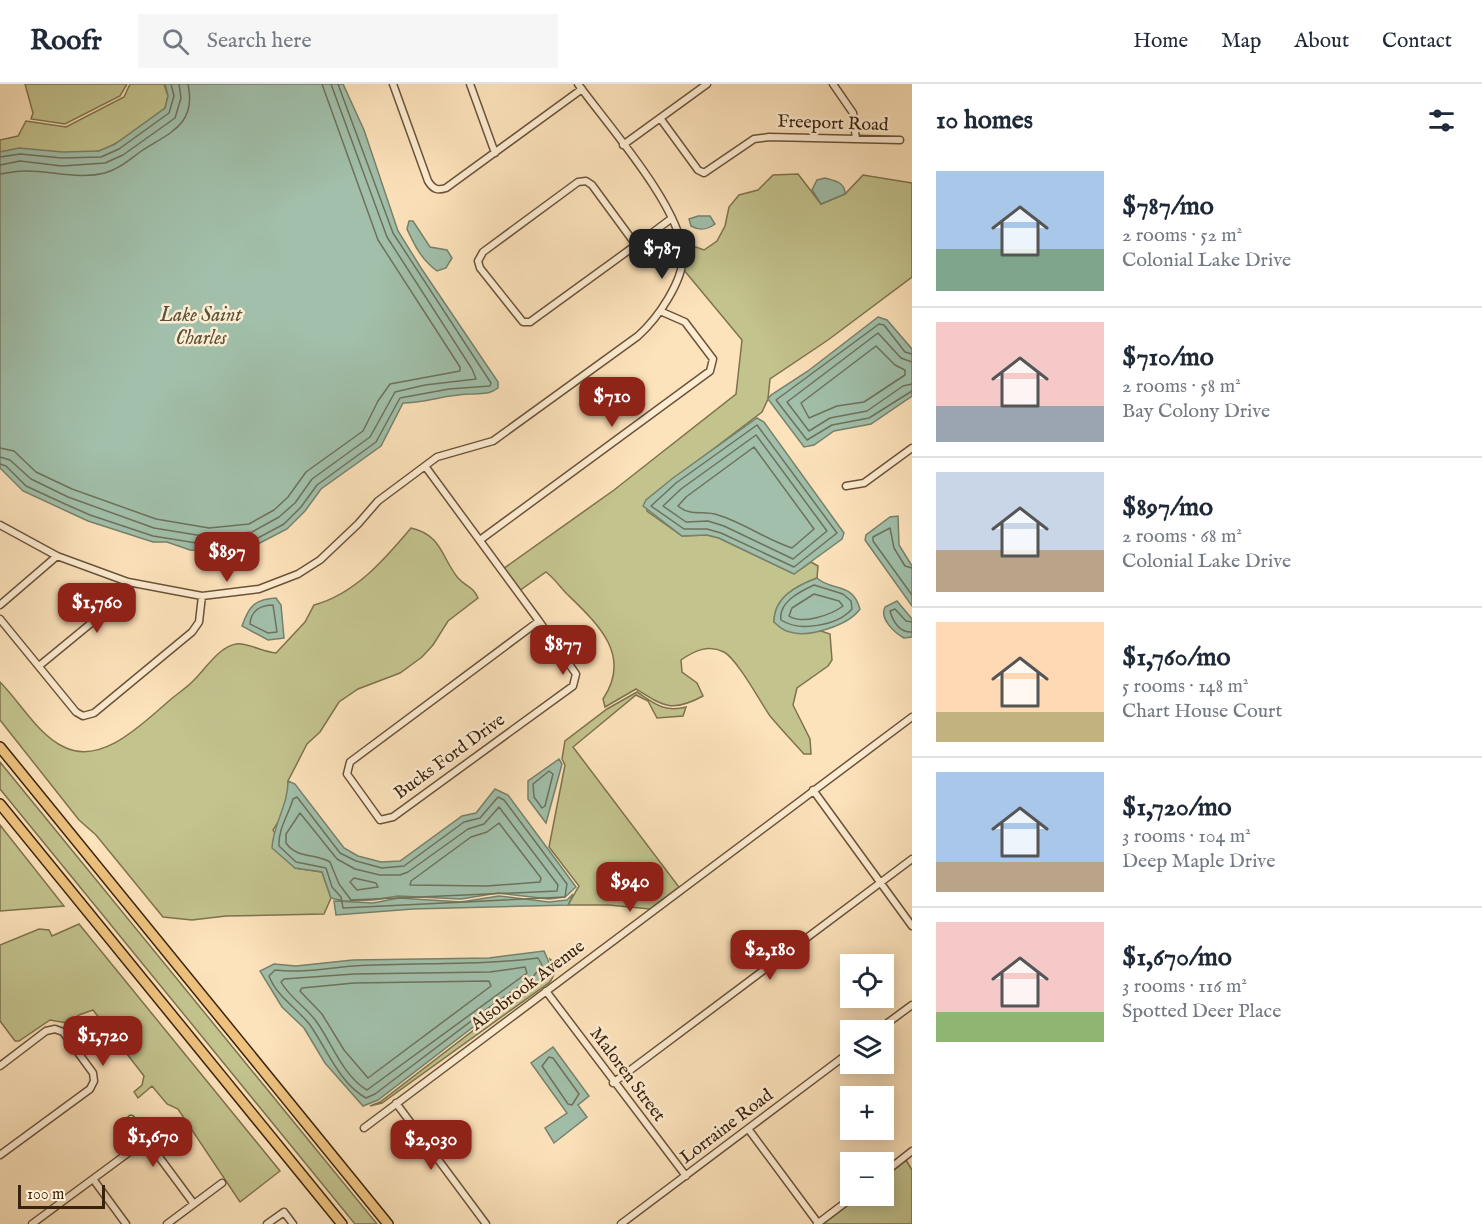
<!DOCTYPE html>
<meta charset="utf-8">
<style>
body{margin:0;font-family:"IM FELL English",serif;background:#f6f6f7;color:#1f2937;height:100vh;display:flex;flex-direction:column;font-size:22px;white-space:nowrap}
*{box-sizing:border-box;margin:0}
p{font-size:20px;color:#747a83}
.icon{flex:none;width:33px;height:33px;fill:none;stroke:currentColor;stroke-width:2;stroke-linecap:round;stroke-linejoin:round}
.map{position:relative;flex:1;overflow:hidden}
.panel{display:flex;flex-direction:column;background:#fff;width:570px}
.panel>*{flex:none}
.tools{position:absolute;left:840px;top:870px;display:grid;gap:12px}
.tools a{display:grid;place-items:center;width:54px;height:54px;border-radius:0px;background:#fff;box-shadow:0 3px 15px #0003;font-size:30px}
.scale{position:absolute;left:18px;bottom:15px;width:87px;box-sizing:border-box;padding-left:6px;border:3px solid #3a230c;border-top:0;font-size:16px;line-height:21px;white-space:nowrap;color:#3a230c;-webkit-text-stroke:4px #feedd3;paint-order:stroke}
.price{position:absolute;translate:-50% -51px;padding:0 14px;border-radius:12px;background:#8f2418;color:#fff;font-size:20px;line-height:39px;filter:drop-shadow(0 2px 3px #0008)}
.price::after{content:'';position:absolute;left:50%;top:36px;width:18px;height:14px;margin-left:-9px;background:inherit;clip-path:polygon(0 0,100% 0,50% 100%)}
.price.selected{background:#222;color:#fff}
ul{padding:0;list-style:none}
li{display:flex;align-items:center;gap:18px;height:150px;padding:0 24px}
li+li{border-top:2px solid #e0e1e3}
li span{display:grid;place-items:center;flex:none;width:168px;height:120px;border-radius:0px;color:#555}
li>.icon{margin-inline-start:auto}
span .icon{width:72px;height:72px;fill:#fffc;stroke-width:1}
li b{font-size:26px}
h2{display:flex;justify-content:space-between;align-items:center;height:72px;padding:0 24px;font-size:26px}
header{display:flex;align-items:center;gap:36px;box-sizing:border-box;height:84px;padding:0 30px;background:#fff;border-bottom:2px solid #e0e1e3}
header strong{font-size:28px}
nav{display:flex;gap:33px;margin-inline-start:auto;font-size:21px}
.search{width:420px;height:54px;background:#f6f6f7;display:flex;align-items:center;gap:15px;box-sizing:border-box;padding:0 21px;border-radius:0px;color:#747a83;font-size:22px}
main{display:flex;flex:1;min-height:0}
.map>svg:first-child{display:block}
.green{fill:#c3c38e;stroke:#7e734d;stroke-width:1.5}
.water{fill:#a1bfaa;stroke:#78816b;stroke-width:1.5}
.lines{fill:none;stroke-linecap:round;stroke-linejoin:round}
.shore{stroke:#6e715b;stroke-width:1.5}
.minor-casing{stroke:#6b5338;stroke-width:9}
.highway-casing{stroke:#3a230c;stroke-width:12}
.minor{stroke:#feedd3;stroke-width:6}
.highway{stroke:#eec27e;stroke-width:9}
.labels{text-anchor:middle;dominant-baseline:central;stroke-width:5;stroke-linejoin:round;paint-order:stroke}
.street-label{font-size:18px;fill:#3a230c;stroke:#feedd3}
.water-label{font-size:20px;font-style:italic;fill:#59523b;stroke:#feedd3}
</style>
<header>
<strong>Roofr</strong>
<div class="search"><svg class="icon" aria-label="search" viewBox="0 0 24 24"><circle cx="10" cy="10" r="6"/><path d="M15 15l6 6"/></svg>Search here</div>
<nav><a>Home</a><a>Map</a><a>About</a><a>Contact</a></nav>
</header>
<main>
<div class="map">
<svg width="912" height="1140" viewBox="0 0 912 1140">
<rect width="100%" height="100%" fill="#fde3bc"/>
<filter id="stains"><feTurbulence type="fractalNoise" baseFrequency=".00333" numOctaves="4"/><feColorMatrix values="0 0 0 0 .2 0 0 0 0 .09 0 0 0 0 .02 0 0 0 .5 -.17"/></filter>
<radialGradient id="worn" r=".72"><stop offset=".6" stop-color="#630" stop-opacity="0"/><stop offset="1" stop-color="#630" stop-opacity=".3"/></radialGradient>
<path class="green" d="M25,0H127L120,12L65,40L31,35L33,29Z
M130,0H164L168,12L165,24C154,34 112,65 98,67C66,74 33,61 0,68V56L18,52L26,37L66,43L124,13Z
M798,90L821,120L845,110L863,91L912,99V193L828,256L770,295L768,315L762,328L646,416L647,427L682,452L707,451L719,454L794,490L811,478L818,482L817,494C796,502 774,514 774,538L801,549L818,546L830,550L832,576L828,582L797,604L793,621L810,655L811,670H804C793,658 781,645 770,632C761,619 737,575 724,568C708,560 694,567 681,576L682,588L697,599L703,612C672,629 663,622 636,605L605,623L603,615C632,572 599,541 568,511C560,503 555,495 546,488L519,507L503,485L614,406L736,310L742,256L683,185L682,158L704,166L717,157L725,142L729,123L739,111L758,106L773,91Z
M411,444C442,451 441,473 458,494C465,502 474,503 478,514L448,537L433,561L422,573L400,589L358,605L339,618L320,648L307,660L288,697V712L282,732L273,746L295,784L322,788L331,814L324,830L226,832L192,836L163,833L96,751L79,736L0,636V598C20,618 38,651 64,663C102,682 143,639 170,616C178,609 188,603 195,595C206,584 219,563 236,560C246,558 263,568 276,569L305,538L314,521C355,510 385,475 411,444Z
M637,608C654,619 664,629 686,623L683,632L657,634L648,617L636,611L573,663L679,803L650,825L609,821H568L579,802L549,763L565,681L562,675L565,657L607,625Z
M0,678L377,1140H355L0,705Z
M0,741L64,822L0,827Z
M79,840L280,1087L240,1118L178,1025L167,1020L152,1002L138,1014L134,1008L142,1001L144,992L93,926L79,931L67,939L50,936L19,957H15L0,937V861L39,845L49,846L52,852Z
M550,875C559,881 555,890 550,898L382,1019L370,1022L380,1018L496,929L539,900L552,882Z
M906,1076L912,1086V1140H823L860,1112H884V1094Z"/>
<path class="water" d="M165,0H343L364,46L398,147L421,184L498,298V304C489,311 482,309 471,310C448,310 424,319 403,319L381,362L321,405L305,427L287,445L256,461L210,467L190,466L167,458H153L88,437L23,407L0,384V68L19,64L63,68L99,67L115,60L165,24L168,12Z
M825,94C835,97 845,98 845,110L821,120L812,106L817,96Z
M698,132H710L715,140C707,146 700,147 691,142L689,135Z
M409,137H413L430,163L447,166L452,174L446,184L437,187C421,175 415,162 407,145Z
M878,233L887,236L912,265V312L871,340L834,347L814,361L804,363L768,315L771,311L808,287Z
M757,334L764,338L844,449L842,455L794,490L719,454L707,451L682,452L643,422L646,416L673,394Z
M898,432L899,461L912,482V522L865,456L866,451L890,433Z
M817,494C832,508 852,497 860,525C849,541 809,554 790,548C784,547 778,542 774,538C774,513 796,502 817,494Z
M276,514L281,521L284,554L268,556L242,542C249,522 255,515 276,514Z
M897,517L912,535V553L904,554C895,549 879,535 885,523Z
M559,675L562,680L546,739L528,715V697Z
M288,697L295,700L344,764L358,772L381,778L400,777L462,732L476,729L495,705L508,711L576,803L565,813L549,815L498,809L461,815L398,812L373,816L344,817L331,814L322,788L295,784L272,764C273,740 288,722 288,697Z
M573,810L568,821L413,825L336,831L334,817L373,819L399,814L461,818L499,812L549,818L567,816Z
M544,867L550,881L538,898L494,927L378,1016L363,1022L325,979L304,944L282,923L260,887L274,880L296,882L353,876L489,874Z
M553,963L589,1012L578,1021L587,1033L554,1059L545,1044L567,1029L531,979Z"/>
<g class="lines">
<path class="shore" d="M0,73L20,70L62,74L101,73L119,65L169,29L174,12L171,0
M0,81L20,77L62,82L105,79L123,71L175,34L181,14L179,0
M0,90C8,89 15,87 23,87C50,86 78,96 105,89C119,85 129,76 140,68C168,49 197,42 188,0
M876,262L895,281L905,286V291L864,318L837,322L809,334L801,319Z
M912,270L905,268L884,241L879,240L776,316L807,356L832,341L869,334L912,307
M912,278L901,274L878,249L787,318L809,347L830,334L867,327L903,302L912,300
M757,341L837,449L794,483L721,449L707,445H684L651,422L676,399Z
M756,351L827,447L793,475L724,442L708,437L686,438L663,422L681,405Z
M754,363L814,445L792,464C767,456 744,439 718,431C703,426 691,433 678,422L686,413Z
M0,364L14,367L36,388L72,405L156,435L209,444L249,440L274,426L288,413L306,388L363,347L378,317L390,300L460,287V283L378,156L322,0
M0,373L10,376L31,395L68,413L154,444L209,453L252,448L279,433L295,419L312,395L370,353L395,308L425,301L476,295L472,285L387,153L331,0
M0,380L6,382L26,402L65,420L90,431L153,452L209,461L254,456L284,440L301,423L317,401L376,358L400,314L449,305L490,302L491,299L393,149L338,0
M912,484L905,482L894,464L890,444L873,453V457L912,511
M814,501L843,510L851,517L852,525C837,542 799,548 781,536C778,518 801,507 814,501Z
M814,510L839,517L843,522C831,531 802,541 789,532L792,524Z
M273,521L277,548L268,549L250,540C251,527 260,521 273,521Z
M912,538L906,537L895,525L890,527C893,538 900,549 912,548
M549,687L553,690L545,722L542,724L534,713L533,700Z
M297,713L340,769L356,777L382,784L404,782L464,738L480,734L498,713L504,716L567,800L565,813L343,824L341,813L332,803L326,784L296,778L279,762C278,745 288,732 293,715Z
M499,723L558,801L557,807L351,816L339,800L330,778C315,769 297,775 286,759V750L300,729L337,775L355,785L380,791H400L408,788L468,745L484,740Z
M499,739L541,794L540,798L487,802L410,801L411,797L471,753L487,748Z
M354,794L376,799L378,803L357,806L350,798Z
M538,874L542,881L533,893L491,922L375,1010L366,1014C339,999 327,965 310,941C297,924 277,913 269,892L275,886C302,889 327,884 354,882C415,878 476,882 538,874Z
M525,883L527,889L367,1006C343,992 332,959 316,937C306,923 290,914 281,898L284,895L354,890L490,888Z
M489,897L491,902L368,994L344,966L322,930L300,907L302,904L354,899Z
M549,973L553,974L579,1010L572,1021L568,1020L542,982Z"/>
<defs>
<path id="minor" d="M393,0L428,97C433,105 437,107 446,104L582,5
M470,0L495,69
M833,0L853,29L856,55
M660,34L698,86L704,89L754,55L769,53L900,56
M623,61L707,0
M586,97L592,101L636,161L530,238H523L480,184L478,177L483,168L578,98Z
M636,161L672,134
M425,382L539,537
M846,402L864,399L912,364
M0,441L57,472L128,498L202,512L259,505L298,490L320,476L358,440L378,417L437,373L493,357L638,252C657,235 684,197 683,170C680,122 607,40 578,0
M480,456L710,287L713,275L685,238L660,227
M0,521L57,472
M0,535L76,628L83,632L94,629L192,548L199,538L202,512
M539,537L576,590L573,602L393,733L380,736L347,690L350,678Z
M39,582L112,522L121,514L128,498
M813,706L912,842
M546,907L686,1092
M878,946L912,921
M0,982L46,947L55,945L63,948L93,989L94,997L90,1005L0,1071
M613,999L912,775
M396,1019L486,1140
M131,1035L194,1120
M364,1044L912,633
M749,1046L818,1139
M884,1089L912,1067
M93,1095L126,1140
M32,1140L147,1055
M167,1140L222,1099
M267,1140L284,1128L293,1140
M621,1140L850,968
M817,1140L854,1112"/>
<path id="highway" d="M0,663L388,1140
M0,720L342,1140"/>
</defs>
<use href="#minor" class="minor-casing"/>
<use href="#highway" class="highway-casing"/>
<use href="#minor" class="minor"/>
<use href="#highway" class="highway"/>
</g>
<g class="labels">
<g class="street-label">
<text transform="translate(833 40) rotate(2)">Freeport Road</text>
<text transform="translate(450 673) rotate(-36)">Bucks Ford Drive</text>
<text transform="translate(528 902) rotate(-37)">Alsobrook Avenue</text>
<text transform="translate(627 991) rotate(53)">Maloren Street</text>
<text transform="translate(727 1043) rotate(-37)">Lorraine Road</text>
</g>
<g class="water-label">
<text x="201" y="231">Lake Saint<tspan x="201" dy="23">Charles</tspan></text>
</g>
</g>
<rect width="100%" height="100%" filter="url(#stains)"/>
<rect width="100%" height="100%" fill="url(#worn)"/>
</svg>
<div class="tools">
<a><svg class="icon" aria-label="locate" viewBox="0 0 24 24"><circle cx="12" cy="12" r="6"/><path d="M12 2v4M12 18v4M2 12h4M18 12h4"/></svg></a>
<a><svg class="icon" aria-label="layers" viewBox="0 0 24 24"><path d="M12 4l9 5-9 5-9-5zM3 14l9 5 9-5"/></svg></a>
<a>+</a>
<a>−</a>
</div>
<div class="scale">100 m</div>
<b class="price selected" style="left:662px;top:196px">$787</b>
<b class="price" style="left:612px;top:344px">$710</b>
<b class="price" style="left:227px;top:499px">$897</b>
<b class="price" style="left:97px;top:550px">$1,760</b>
<b class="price" style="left:563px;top:592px">$877</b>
<b class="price" style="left:630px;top:829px">$940</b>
<b class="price" style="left:770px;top:897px">$2,180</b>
<b class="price" style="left:103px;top:983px">$1,720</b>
<b class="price" style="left:153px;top:1084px">$1,670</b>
<b class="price" style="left:431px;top:1087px">$2,030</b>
</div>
<section class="panel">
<h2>10 homes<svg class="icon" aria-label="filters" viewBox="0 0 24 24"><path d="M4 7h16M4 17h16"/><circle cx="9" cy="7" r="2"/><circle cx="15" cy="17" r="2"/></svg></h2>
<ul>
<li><span style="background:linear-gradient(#a9c7e8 65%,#7fa58c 0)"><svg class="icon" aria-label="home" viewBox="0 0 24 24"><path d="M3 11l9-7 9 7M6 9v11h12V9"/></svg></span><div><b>$787/mo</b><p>2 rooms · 52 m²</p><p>Colonial Lake Drive</p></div></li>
<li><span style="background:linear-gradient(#f6c9c9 70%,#9aa5b1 0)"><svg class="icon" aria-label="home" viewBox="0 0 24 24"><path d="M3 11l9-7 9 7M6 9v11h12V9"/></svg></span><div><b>$710/mo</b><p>2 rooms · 58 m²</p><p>Bay Colony Drive</p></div></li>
<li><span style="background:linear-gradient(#c9d6e8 65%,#b9a48a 0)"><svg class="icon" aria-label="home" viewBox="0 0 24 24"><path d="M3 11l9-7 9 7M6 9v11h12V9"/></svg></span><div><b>$897/mo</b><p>2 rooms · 68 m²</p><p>Colonial Lake Drive</p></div></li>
<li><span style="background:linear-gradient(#ffd9b3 75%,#c2b280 0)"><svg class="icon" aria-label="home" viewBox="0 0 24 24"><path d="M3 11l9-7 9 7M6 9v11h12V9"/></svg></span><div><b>$1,760/mo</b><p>5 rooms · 148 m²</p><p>Chart House Court</p></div></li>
<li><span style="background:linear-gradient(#a9c7e8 75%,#b9a48a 0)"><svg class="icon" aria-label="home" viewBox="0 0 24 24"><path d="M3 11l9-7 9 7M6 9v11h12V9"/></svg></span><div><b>$1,720/mo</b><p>3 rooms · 104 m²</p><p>Deep Maple Drive</p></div></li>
<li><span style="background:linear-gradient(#f6c9c9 75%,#8fb573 0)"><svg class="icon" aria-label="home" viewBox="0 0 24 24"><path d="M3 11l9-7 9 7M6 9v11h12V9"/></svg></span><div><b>$1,670/mo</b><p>3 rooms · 116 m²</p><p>Spotted Deer Place</p></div></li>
</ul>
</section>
</main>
